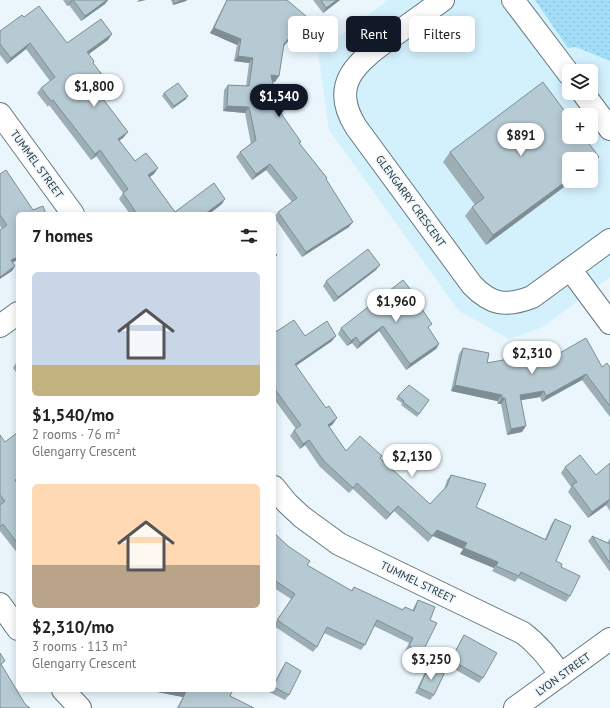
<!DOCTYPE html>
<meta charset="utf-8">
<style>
body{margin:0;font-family:"PT Sans",sans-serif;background:#f6f6f6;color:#222;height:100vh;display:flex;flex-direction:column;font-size:15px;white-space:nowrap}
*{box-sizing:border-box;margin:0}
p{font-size:13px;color:#767676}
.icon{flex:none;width:22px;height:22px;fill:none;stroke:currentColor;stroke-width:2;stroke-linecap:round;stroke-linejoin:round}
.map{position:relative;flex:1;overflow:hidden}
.drawer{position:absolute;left:16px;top:212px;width:260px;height:480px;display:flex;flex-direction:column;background:#fff;border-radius:6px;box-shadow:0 2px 10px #0003}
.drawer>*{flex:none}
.banner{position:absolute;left:288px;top:16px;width:262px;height:36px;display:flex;gap:8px}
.fabs{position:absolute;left:562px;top:64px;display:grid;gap:8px}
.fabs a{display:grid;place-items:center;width:36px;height:36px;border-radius:6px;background:#fff;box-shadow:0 2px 10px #0003;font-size:20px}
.price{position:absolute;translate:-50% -34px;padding:0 9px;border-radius:14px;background:#fff;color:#222;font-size:13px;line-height:26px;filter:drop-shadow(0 1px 2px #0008)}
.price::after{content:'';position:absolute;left:50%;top:24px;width:12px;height:9px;margin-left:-6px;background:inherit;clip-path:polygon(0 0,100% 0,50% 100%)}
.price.selected{background:#111827;color:#fff}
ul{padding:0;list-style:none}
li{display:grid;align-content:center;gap:8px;height:212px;padding:0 16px}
li span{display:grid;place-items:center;height:124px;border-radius:6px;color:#555}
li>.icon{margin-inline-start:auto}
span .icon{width:72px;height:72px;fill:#fffc;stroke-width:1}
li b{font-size:17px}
h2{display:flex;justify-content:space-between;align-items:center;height:48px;padding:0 16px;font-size:17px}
.pill{padding:0 14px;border-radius:6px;background:#fff;box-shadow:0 2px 10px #0003;font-size:14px;line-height:36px}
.pill.selected{background:#111827;color:#fff}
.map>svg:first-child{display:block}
.built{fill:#d3f0fd;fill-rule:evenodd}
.grass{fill:url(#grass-dots)}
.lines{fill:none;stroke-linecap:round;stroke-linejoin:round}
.minor-casing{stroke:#64777f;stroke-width:24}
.minor{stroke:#fff;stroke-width:22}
.wall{fill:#9daeb5}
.shaded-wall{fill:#7f8d94}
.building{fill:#b6cad3;stroke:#7f8d94}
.labels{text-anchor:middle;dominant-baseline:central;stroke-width:3;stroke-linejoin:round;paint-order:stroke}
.street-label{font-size:11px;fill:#2e363a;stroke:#eaf6fc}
</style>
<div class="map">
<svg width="610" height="708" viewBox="0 0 610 708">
<defs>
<pattern id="grass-dots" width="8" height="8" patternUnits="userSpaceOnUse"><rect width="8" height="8" fill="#a2ddf7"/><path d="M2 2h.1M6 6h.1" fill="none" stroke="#8cbed4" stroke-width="1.8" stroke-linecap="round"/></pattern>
</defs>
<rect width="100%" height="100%" fill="#eaf6fc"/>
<path class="built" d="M388,0H610V277L543,327L509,339L459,311L329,130L318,52ZM569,71H591V93H569ZM569,115H591V137H569ZM569,159H591V181H569Z"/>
<path class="grass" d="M535,0H610V61L576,47L568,48Z"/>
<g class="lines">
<defs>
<path id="minor" d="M443,0C426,12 410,24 393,36C359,61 328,82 356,127L472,285C491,305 506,307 532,297L610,240
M513,0L569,74
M583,93L610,129
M0,114L73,214
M570,269L610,323
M0,326L18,313
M274,487L287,503L302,517L339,544L523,633C539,645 549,659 561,675
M0,604L18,629
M63,690L80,708
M515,708L610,639"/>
</defs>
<use href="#minor" class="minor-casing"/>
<use href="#minor" class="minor"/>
</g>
<path class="wall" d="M63,0H108L105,4L81,21L69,5L67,6Z
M171,0H187L186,1L173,5Z
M227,0L307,17L304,23L284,46L275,82L273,81L278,109L300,144L327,178L326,179L349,227L302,257L274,217L278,212L292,202L266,170L252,180L236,157L240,152L251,144L245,113L223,111L224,90L228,85L246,86L249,63L234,61L237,45L210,33L224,5Z
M313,0H340L323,13Z
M24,17L67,43L108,40L89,54L107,92L101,96L124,137L119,141L135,161L154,174L150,177L175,212L222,204L209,214H130L119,199L123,193L96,156L91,160L49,105L48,107L37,93L41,88L50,81L26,49L7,64L0,55V31Z
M164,93L186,99L172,109L162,96Z
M450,152L599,157L592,167L569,181H572L486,245L465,216L472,207L475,205L443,162Z
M0,174L13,262L15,266L12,271L2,229L0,226Z
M376,270L334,302L323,286L326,281Z
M414,297L429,329L439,344L436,349L406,370L379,331L357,349L352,343L347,346L338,334L341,328Z
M274,333L305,336L332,341L296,366L333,424L329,427L346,451L382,456L380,458L430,504L444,489L447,480L451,475L476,507L545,539L551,525L555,519L556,561L561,567L570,596L566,602L518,578L515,582L492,571L494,568L460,554L463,549L433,536L428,542L394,511L386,520L353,489L349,493L320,467L305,445L300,449L290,436L294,430L296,429L274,399Z
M463,348L487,363L527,365L558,354L602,367L610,368V417L582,380L542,402L540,397L521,400L522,432L507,435L501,404H498L497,401L451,391L459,354Z
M18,361V375L13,368L16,363Z
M398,396L429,400L417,417L401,405L402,403L396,399Z
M0,435L16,482L18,484V554L0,531Z
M610,463V511L606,505L588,518L568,492L571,487L561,473L565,467L596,475Z
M274,533L307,565L351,591L354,587L402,610L405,607L412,611L415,605L418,600L430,620L422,653L418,658L405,651L409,643L374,626L365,645L361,650L324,633L317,647L313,652L274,626V625L291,599L274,588Z
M592,536L607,543L610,538V572L588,541Z
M464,635L483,678L479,683L447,665L461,640Z
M286,662L289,695L285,700L269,692L270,690H274V683L282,668Z
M429,666L434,695L430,700L415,693L425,672Z
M147,690H233L230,696L254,708H177L183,697Z"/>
<path class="shaded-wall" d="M73,0L69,5L67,6L71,1Z
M107,0H108L105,4L81,21L85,16Z
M139,0H146L137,2Z
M183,0H187L186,1L173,5L174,3Z
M337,0H340L323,13L326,8Z
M307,17L304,23L280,50L284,44Z
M214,28L241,39L237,45L210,33Z
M112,34L108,40L83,58L87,52Z
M30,43L26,49L7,64L11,58Z
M238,56L253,58L249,63L234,61Z
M271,75L279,76L275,82L268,81Z
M111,86L107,92L96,100L100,95Z
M188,96L186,99L172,109L174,106Z
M227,106L249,107L245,113L223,111Z
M128,132L124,137L114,145L118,139Z
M100,150L96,156L91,160L95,154Z
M599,157L592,167H591V162Z
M270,164L266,170L252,180L256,174Z
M158,168L154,174L144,181L148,175Z
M569,179V181H572L486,245L493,235Z
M225,199L222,204L209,214H205Z
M353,222L349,227L302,257L306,252Z
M18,257V260L7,265L11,260Z
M380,265L376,270L334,302L338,297Z
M15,266L12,271L0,279V277Z
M383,326L379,331L357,349L360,343Z
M336,336L332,341L291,369L295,364Z
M356,337L352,343L347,346L351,341Z
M439,344L436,349L406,370L410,364Z
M586,374L582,380L542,402L546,396Z
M455,385L502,395L497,401L451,391Z
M544,391L540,397L516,401L520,395Z
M502,398H505L501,404H498Z
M337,418L333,424L324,431L328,425Z
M526,426L522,432L507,435L511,429Z
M309,440L305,445L300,449L303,444Z
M610,499L606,505L588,518L592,512Z
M398,506L394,511L386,520L390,514Z
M437,530L467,543L463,549L433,536L428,542Z
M464,548L498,562L494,568L460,554Z
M147,690H178L186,692L183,697Z"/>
<path class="building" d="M73,0H107L85,16Z
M174,0H183L174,3Z
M227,0H287L307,17L284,44L279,76L271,75L278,109L301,142L299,143L327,178L326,179L353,222L306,252L278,212L297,198L270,164L256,174L240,152L256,140L249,107L227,106L228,85L249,86L253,58L238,56L241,39L214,28Z
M321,0H337L326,8Z
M39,6L67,43L101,19L112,34L87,52L94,61L93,63L111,86L100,95L128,132L118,139L135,161L146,153L158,168L148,175L175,212L214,183L225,199L205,214H137L123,193L128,189L100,150L95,154L53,100L51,101L41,88L55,77L30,43L11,58L0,44V31L22,15L24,17Z
M543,82L569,117V137H584L599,157L591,162V159H569V179L493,235L472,207L484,198L450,152Z
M178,83L188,96L174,106L164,93Z
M6,170L33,210L43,206L46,214H18V257L11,260L15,266L0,277V230L7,225L0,215V174Z
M368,249L380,265L338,297L326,281Z
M274,252L277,255L274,257Z
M403,280L415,295L413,296L432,324L428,327L439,344L410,364L383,326L360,343L356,337L351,341L341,328Z
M294,320L305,336L327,321L336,336L295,364L326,408L329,406L337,418L328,425L346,451L360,436L382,456L380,458L430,504L447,486L451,475L486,484L476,507L546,540L555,519L571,526L556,561L562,564L561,567L580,576L570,596L521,572L519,576L496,566L498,562L464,548L467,543L437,530L432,536L398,506L390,514L357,483L353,488L324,461L309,440L303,444L294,430L301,425L274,388V333Z
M586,338L602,367L607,363L610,368V406L586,374L546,396L544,391L520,395L526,426L511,429L505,398H502V395L455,385L463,348L489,353L487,363L525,356L527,365L555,349L558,354Z
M409,385L429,400L419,414L403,402L404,401L398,396Z
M18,432V478L15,480L18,484V544L3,524L0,527V505L5,501L0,495V435L5,442Z
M580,455L596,475L610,463V499L592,512L572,485L577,482L565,467Z
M274,533L288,546L310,561L307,565L352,591L354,587L403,610L405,607L414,611L418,600L435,607L430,620L437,623L422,653L409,646L413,638L377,620L365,645L327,627L317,647L277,620L295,594L274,580Z
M592,536L610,544V563Z
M464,635L497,653L483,678L451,660Z
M0,653L5,661L1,664L25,704L30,708H0Z
M286,662L301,671L289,695L274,687V685Z
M429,666L444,674L434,695L419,688Z
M178,690H233L230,696L254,708H178L186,692Z"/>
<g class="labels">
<g class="street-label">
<text transform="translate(37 164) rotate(54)">TUMMEL STREET</text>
<text transform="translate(411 201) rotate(54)">GLENGARRY CRESCENT</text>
<text transform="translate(418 582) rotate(26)">TUMMEL STREET</text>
<text transform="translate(563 674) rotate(-36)">LYON STREET</text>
</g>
</g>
</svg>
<div class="fabs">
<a><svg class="icon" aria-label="layers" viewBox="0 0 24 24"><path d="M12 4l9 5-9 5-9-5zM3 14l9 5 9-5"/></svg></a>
<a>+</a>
<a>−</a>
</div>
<b class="price" style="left:94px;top:108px">$1,800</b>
<b class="price selected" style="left:279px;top:118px">$1,540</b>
<b class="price" style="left:521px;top:157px">$891</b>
<b class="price" style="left:396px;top:323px">$1,960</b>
<b class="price" style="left:532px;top:375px">$2,310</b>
<b class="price" style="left:412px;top:478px">$2,130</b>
<b class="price" style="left:431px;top:681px">$3,250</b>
<div class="banner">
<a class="pill">Buy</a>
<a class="pill selected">Rent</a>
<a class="pill">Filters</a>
</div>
<section class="drawer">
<h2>7 homes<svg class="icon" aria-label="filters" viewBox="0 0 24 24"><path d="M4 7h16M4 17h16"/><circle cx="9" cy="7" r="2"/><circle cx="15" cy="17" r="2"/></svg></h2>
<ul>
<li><span style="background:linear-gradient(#c9d6e8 75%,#c2b280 0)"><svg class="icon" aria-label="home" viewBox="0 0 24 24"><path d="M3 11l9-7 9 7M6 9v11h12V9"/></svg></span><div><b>$1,540/mo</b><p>2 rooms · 76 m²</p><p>Glengarry Crescent</p></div></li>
<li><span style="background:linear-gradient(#ffd9b3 65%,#b9a48a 0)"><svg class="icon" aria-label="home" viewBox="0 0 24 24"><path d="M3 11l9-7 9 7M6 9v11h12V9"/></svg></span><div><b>$2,310/mo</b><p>3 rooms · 113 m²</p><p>Glengarry Crescent</p></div></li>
</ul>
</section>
</div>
